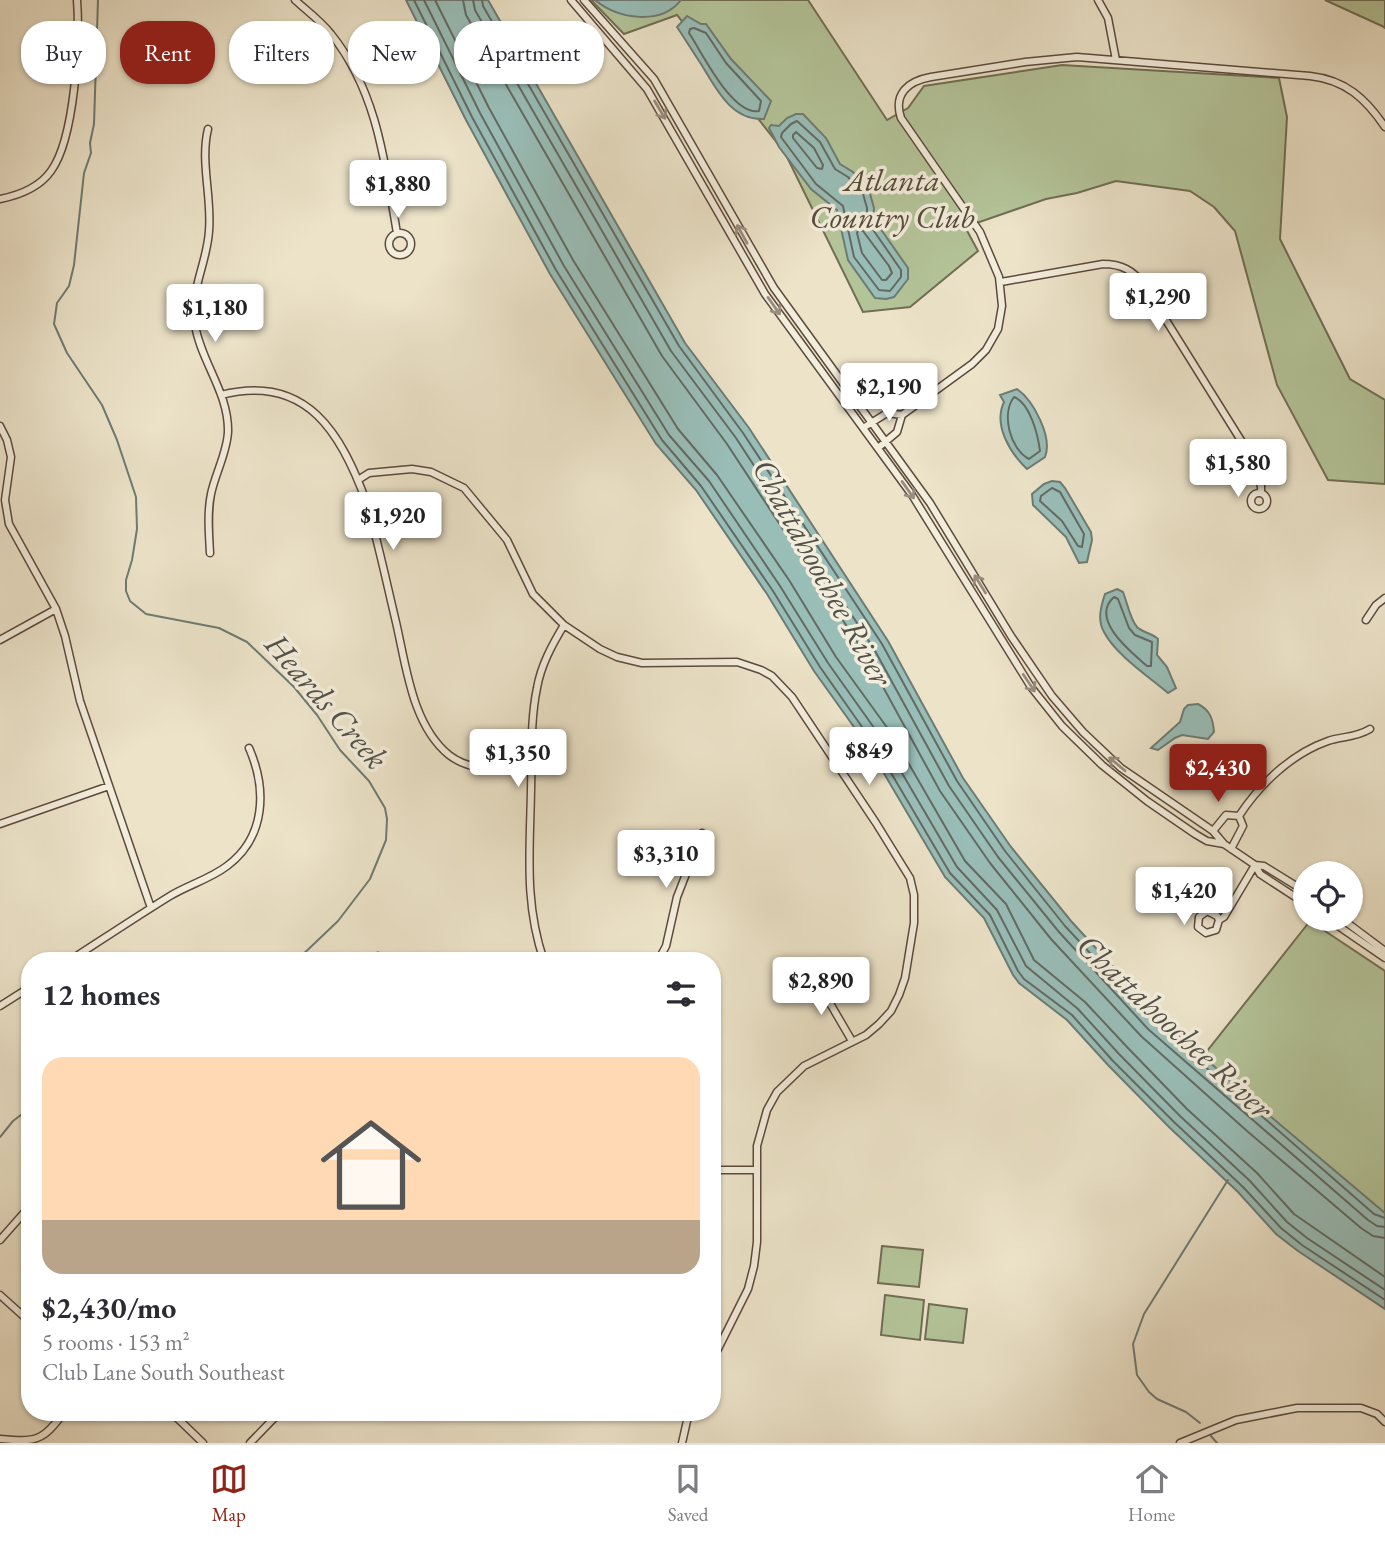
<!DOCTYPE html>
<meta charset="utf-8">
<style>
body{margin:0;font-family:"EB Garamond",serif;background:#f2f2f3;color:#2b2b33;height:100vh;display:flex;flex-direction:column;font-size:26px;white-space:nowrap}
*{box-sizing:border-box;margin:0}
p{font-size:23px;color:#7c7c81}
.icon{flex:none;width:38px;height:38px;fill:none;stroke:currentColor;stroke-width:2;stroke-linecap:round;stroke-linejoin:round}
.map{position:relative;flex:1;overflow:hidden}
.details{position:absolute;left:21px;top:952px;width:700px;height:469px;display:flex;flex-direction:column;background:#fff;border-radius:28px;box-shadow:0 2px 5px #0004}
.details>*{flex:none}
.guide{position:absolute;left:21px;top:21px;width:700px;height:63px;display:flex;gap:14px}
.tools{position:absolute;left:1293px;top:861px;display:grid;gap:14px}
.tools a{display:grid;place-items:center;width:70px;height:70px;border-radius:50%;background:#fff;box-shadow:0 2px 5px #0004;font-size:35px}
.price{position:absolute;translate:-50% -60px;padding:0 16px;border-radius:7px;background:#fff;color:#222;font-size:23px;line-height:46px;filter:drop-shadow(0 2px 4px #0008)}
.price::after{content:'';position:absolute;left:50%;top:42px;width:21px;height:16px;margin-left:-10px;background:inherit;clip-path:polygon(0 0,100% 0,50% 100%)}
.price.current{background:#8f2418;color:#fff}
ul{padding:0;list-style:none}
li{display:grid;align-content:center;gap:14px;height:371px;padding:0 21px}
li+li{border-top:2px solid #e1e1e2}
li span{display:grid;place-items:center;height:217px;border-radius:21px;color:#555}
li>.icon{margin-inline-start:auto}
span .icon{width:126px;height:126px;fill:#fffc;stroke-width:1}
li b{font-size:30px}
h2{display:flex;justify-content:space-between;align-items:center;height:84px;padding:0 21px;font-size:30px}
.chip{padding:0 24px;border-radius:28px;background:#fff;box-shadow:0 2px 5px #0004;font-size:24px;line-height:63px}
.chip.current{background:#8f2418;color:#fff}
.tab-bar{display:flex;justify-content:space-around;align-items:center;height:98px;border-top:2px solid #e1e1e2;background:#fff;font-size:19px;color:#7c7c81}
.tab-bar a{display:grid;justify-items:center;gap:4px}
.tab-bar .current{color:#8f2418}
.map>svg:first-child{display:block}
.green{fill:#b4c499;stroke:#706e54;stroke-width:2}
.water{fill:#99beb8;stroke:#6d7b74;stroke-width:2}
.lines{fill:none;stroke-linecap:round;stroke-linejoin:round}
.shore{stroke:#626a63;stroke-width:2}
.stream{stroke:#6d7b74;stroke-width:2}
.minor-casing{stroke:#5c4a3d;stroke-width:9}
.minor{stroke:#f3eddc;stroke-width:6}
.oneway{stroke:#998d7f}
.labels{text-anchor:middle;dominant-baseline:central;stroke-width:7;stroke-linejoin:round;paint-order:stroke}
.park-label{font-size:32px;font-style:italic;fill:#554b38;stroke:#f3eddc}
.water-label{font-size:33px;font-style:italic;fill:#52514a;stroke:#f3eddc}
</style>
<div class="map">
<svg width="1385" height="1443" viewBox="0 0 1385 1443">
<rect width="100%" height="100%" fill="#ece3c9"/>
<filter id="stains"><feTurbulence type="fractalNoise" baseFrequency=".00286" numOctaves="4"/><feColorMatrix values="0 0 0 0 .2 0 0 0 0 .09 0 0 0 0 .02 0 0 0 .5 -.17"/></filter>
<radialGradient id="worn" r=".72"><stop offset=".6" stop-color="#630" stop-opacity="0"/><stop offset="1" stop-color="#630" stop-opacity=".3"/></radialGradient>
<path class="green" d="M591,0H808L887,120L908,108L924,86L1062,65L1279,78L1287,117L1280,239L1350,379L1385,400V484L1328,480L1277,385L1235,231L1214,207L1190,191L1116,181L1077,193L1046,199L965,227L978,251L910,307L863,312L785,153L677,15L624,34Z
M1325,0H1385V28L1382,26Z
M1310,921L1385,971V1230L1200,1060Z
M882,1246L923,1250L919,1287L878,1283Z
M885,1295L924,1300L920,1340L881,1335Z
M929,1304L967,1309L963,1343L925,1339Z"/>
<path class="water" d="M406,0H488L685,343L749,428L888,641L963,778L1011,847L1071,921L1159,1017L1264,1111L1385,1213V1309L1298,1251L1276,1234L1238,1192L1169,1127L1108,1065L1067,1020L1019,983L1013,975L984,918L945,877L869,748L814,671L767,594L696,490L656,444L550,274L466,120Z
M595,0H681C661,26 618,19 595,0Z
M687,16L701,24H706L731,59L771,101L764,119C731,121 716,88 701,64C693,52 685,39 677,27Z
M796,114H803L826,138L840,164L853,172L869,190L874,208L873,218L908,268V279L894,297L886,299L875,298L848,260L837,210L811,189L779,147L769,128L771,125L779,126L787,118Z
M1017,389C1033,400 1053,437 1045,457L1027,469C1010,453 993,425 1004,402L1000,395Z
M1052,481L1060,482L1065,488L1091,532L1092,540L1087,562L1079,563L1066,537L1033,505L1032,494L1044,484Z
M1117,589L1123,592C1127,602 1130,619 1137,627C1143,633 1152,633 1158,639L1157,655L1167,667L1176,688L1168,693C1149,677 1115,654 1104,632C1097,620 1101,606 1105,594Z
M1198,704C1210,710 1213,719 1214,732L1208,739L1182,735L1175,738L1158,750L1151,748L1180,722L1184,709L1188,705Z"/>
<g class="lines">
<path class="shore" d="M414,0L472,117L556,270L662,440L701,486L773,591L820,667L874,744L950,873L990,915L1018,971L1024,979L1072,1015L1113,1061L1174,1122L1243,1187L1281,1228L1302,1245L1385,1300
M424,0L480,113L564,266L669,435L709,481L780,586L828,663L882,739L957,867L997,910L1026,966L1078,1009L1119,1054L1180,1116L1250,1181L1287,1222L1307,1238L1385,1290
M435,0L489,108L573,260L678,429L717,475L789,580L836,657L891,733L965,861L1006,904L1034,960L1085,1002L1127,1047L1187,1109L1257,1173L1294,1214L1385,1277
M463,0L466,15L662,356L727,444L865,654L940,791L990,863L1051,939L1141,1036L1247,1131L1361,1228L1373,1236L1385,1238
M473,0L475,10L671,351L736,438L874,649L949,786L998,857L1059,932L1148,1029L1368,1220L1377,1226L1385,1227
M482,0L483,6L679,346L743,433L882,644L957,781L1005,851L1065,926L1154,1022L1374,1214L1385,1218
M694,28L706,33L726,63L761,101L759,111C732,116 702,52 689,33L690,29Z
M797,121L820,142L835,169L848,177L863,194L867,208V221L901,270V277L890,291L879,290L854,257L843,206L816,184L781,137L782,133L791,124Z
M796,132L814,148L823,165L822,169L817,168L793,138V135Z
M859,229L863,231L889,266L892,273L886,280H882L862,253L857,233Z
M1014,397C1030,403 1038,435 1040,451L1029,459C1010,449 1001,414 1014,397Z
M1052,488L1060,492L1084,534L1082,547L1078,546L1062,521L1040,501L1041,496Z
M1114,597L1118,599L1129,628L1135,635L1152,642L1151,666H1147C1131,652 1089,619 1114,597Z"/>
<path class="stream" d="M98,0L94,124L90,143L91,153L84,173L74,265L69,286L57,303L54,324L67,353L102,405L117,440L136,497L137,529L132,560L126,580V591L130,601L146,614L219,628L247,642L294,687L317,715L340,750L369,781L385,808L387,819L386,840L370,879L338,921L296,961
M0,1137L13,1121L30,1108
M1200,1423L1186,1412L1157,1399L1149,1392L1137,1375L1133,1344L1144,1314L1228,1180
M1211,1436L1217,1443"/>
<defs>
<path id="minor" d="M295,0C307,11 321,21 331,34C377,91 385,163 397,233
M571,0L647,89L765,294L912,495L1031,687L1062,726L1102,765L1147,801L1195,834L1207,841L1224,844L1213,831L1121,768L1083,732L1052,696L1011,636L930,503L774,288L654,79L584,0
M1098,0L1108,18L1116,60
M208,129C200,162 212,197 209,231C207,264 189,291 195,325C201,362 229,393 228,432C227,453 215,474 211,494C207,513 209,534 210,553
M0,199C20,195 39,188 51,171C75,138 80,41 77,0
M389 244a11 11 0 1 1 22 0a11 11 0 1 1-22 0Z
M1001,282L1103,264C1121,264 1133,270 1144,285L1242,442L1261,486V493
M221,395C307,373 342,434 367,504C378,542 386,580 395,618C406,663 411,724 449,755C472,773 505,769 532,769
M0,426L7,440L11,457L5,500L9,524L56,609L65,636L80,701L151,908
M863,428L887,413L902,415
M878,448L897,432L902,415L972,364L986,350L998,329L1002,306L999,277L980,232L901,118C893,94 908,81 931,77L1025,62L1077,57L1310,76C1346,80 1366,99 1385,127
M358,480L369,473L412,469L431,472L464,488L507,540L533,594L564,625L600,649L617,657L642,663L737,662L761,670L772,676L792,697L876,823L910,878L914,895V923L905,978L899,995L891,1011L879,1024L866,1035L804,1066L777,1092L767,1110L757,1146V1242L754,1266L748,1289L712,1361
M1251 501a8 8 0 1 1 16 0a8 8 0 1 1-16 0Z
M1366,620L1376,605L1385,598
M0,640L56,609
M1239,816C1260,784 1291,754 1328,741C1343,736 1355,738 1370,729
M0,824L109,786
M1213,831L1226,815L1239,816
M1224,844L1255,865L1264,866L1306,892
M1231,849L1243,826L1239,816
M1255,865L1260,874L1306,904
M1328,919L1385,958
M1342,919L1385,951
M1219,920L1217,916L1207,911L1199,917L1198,927L1206,933L1216,930L1219,920L1224,917L1255,865
M69,961C103,939 136,917 170,896C188,885 210,879 227,866C266,837 267,789 249,748
M374,961L378,956L382,957L385,961
M544,961C524,903 530,850 531,790C532,757 530,722 537,688C541,665 552,645 564,625
M658,961L666,946L677,897L702,833
M810,977L824,993L852,1041
M0,1006L30,987
M712,1170H757
M0,1240L30,1206
M0,1295L30,1322
M171,1412L203,1443
M0,1439C35,1442 43,1442 64,1412
M250,1443L280,1412
M682,1443L689,1412
M1180,1443L1236,1420L1297,1408H1361L1377,1414L1385,1422"/>
</defs>
<use href="#minor" class="minor-casing"/>
<use href="#minor" class="minor"/>
</g>
<defs><path id="oneway-shaft" d="M-6 0H5M1.5-3L5.5 0L1.5 3" fill="none" stroke-width="1.6" stroke-linecap="round" stroke-linejoin="round" transform="scale(1.75)"/></defs>
<g class="oneway">
<use href="#oneway-shaft" transform="translate(660 110) rotate(59)"/>
<use href="#oneway-shaft" transform="translate(742 234) rotate(-119)"/>
<use href="#oneway-shaft" transform="translate(774 306) rotate(55)"/>
<use href="#oneway-shaft" transform="translate(908 490) rotate(55)"/>
<use href="#oneway-shaft" transform="translate(980 584) rotate(-122)"/>
<use href="#oneway-shaft" transform="translate(1029 683) rotate(56)"/>
<use href="#oneway-shaft" transform="translate(1117 764) rotate(-140)"/>
</g>
<g class="labels">
<g class="park-label">
<text x="892" y="180">Atlanta<tspan x="892" dy="37">Country Club</tspan></text>
</g>
<g class="water-label">
<text transform="translate(823 572) rotate(61)">Chattahoochee River</text>
<text transform="translate(327 701) rotate(49)">Heards Creek</text>
<text transform="translate(1175 1026) rotate(43)">Chattahoochee River</text>
</g>
</g>
<rect width="100%" height="100%" filter="url(#stains)"/>
<rect width="100%" height="100%" fill="url(#worn)"/>
</svg>
<div class="tools">
<a><svg class="icon" aria-label="locate" viewBox="0 0 24 24"><circle cx="12" cy="12" r="6"/><path d="M12 2v4M12 18v4M2 12h4M18 12h4"/></svg></a>
</div>
<b class="price" style="left:398px;top:220px">$1,880</b>
<b class="price" style="left:1158px;top:333px">$1,290</b>
<b class="price" style="left:215px;top:344px">$1,180</b>
<b class="price" style="left:889px;top:423px">$2,190</b>
<b class="price" style="left:1238px;top:499px">$1,580</b>
<b class="price" style="left:393px;top:552px">$1,920</b>
<b class="price" style="left:869px;top:787px">$849</b>
<b class="price" style="left:518px;top:789px">$1,350</b>
<b class="price current" style="left:1218px;top:804px">$2,430</b>
<b class="price" style="left:666px;top:890px">$3,310</b>
<b class="price" style="left:1184px;top:927px">$1,420</b>
<b class="price" style="left:821px;top:1017px">$2,890</b>
<div class="guide">
<a class="chip">Buy</a>
<a class="chip current">Rent</a>
<a class="chip">Filters</a>
<a class="chip">New</a>
<a class="chip">Apartment</a>
</div>
<section class="details">
<h2>12 homes<svg class="icon" aria-label="filters" viewBox="0 0 24 24"><path d="M4 7h16M4 17h16"/><circle cx="9" cy="7" r="2"/><circle cx="15" cy="17" r="2"/></svg></h2>
<ul>
<li><span style="background:linear-gradient(#ffd9b3 75%,#b9a48a 0)"><svg class="icon" aria-label="home" viewBox="0 0 24 24"><path d="M3 11l9-7 9 7M6 9v11h12V9"/></svg></span><div><b>$2,430/mo</b><p>5 rooms · 153 m²</p><p>Club Lane South Southeast</p></div></li>
</ul>
</section>
</div>
<nav class="tab-bar">
<a class="current"><svg class="icon" aria-label="map" viewBox="0 0 24 24"><path d="M3 6l6-2 6 2 6-2v14l-6 2-6-2-6 2zM9 4v14M15 6v14"/></svg>Map</a>
<a><svg class="icon" aria-label="saved" viewBox="0 0 24 24"><path d="M7 4h10v16l-5-4-5 4z"/></svg>Saved</a>
<a><svg class="icon" aria-label="home" viewBox="0 0 24 24"><path d="M3 11l9-7 9 7M6 9v11h12V9"/></svg>Home</a>
</nav>
